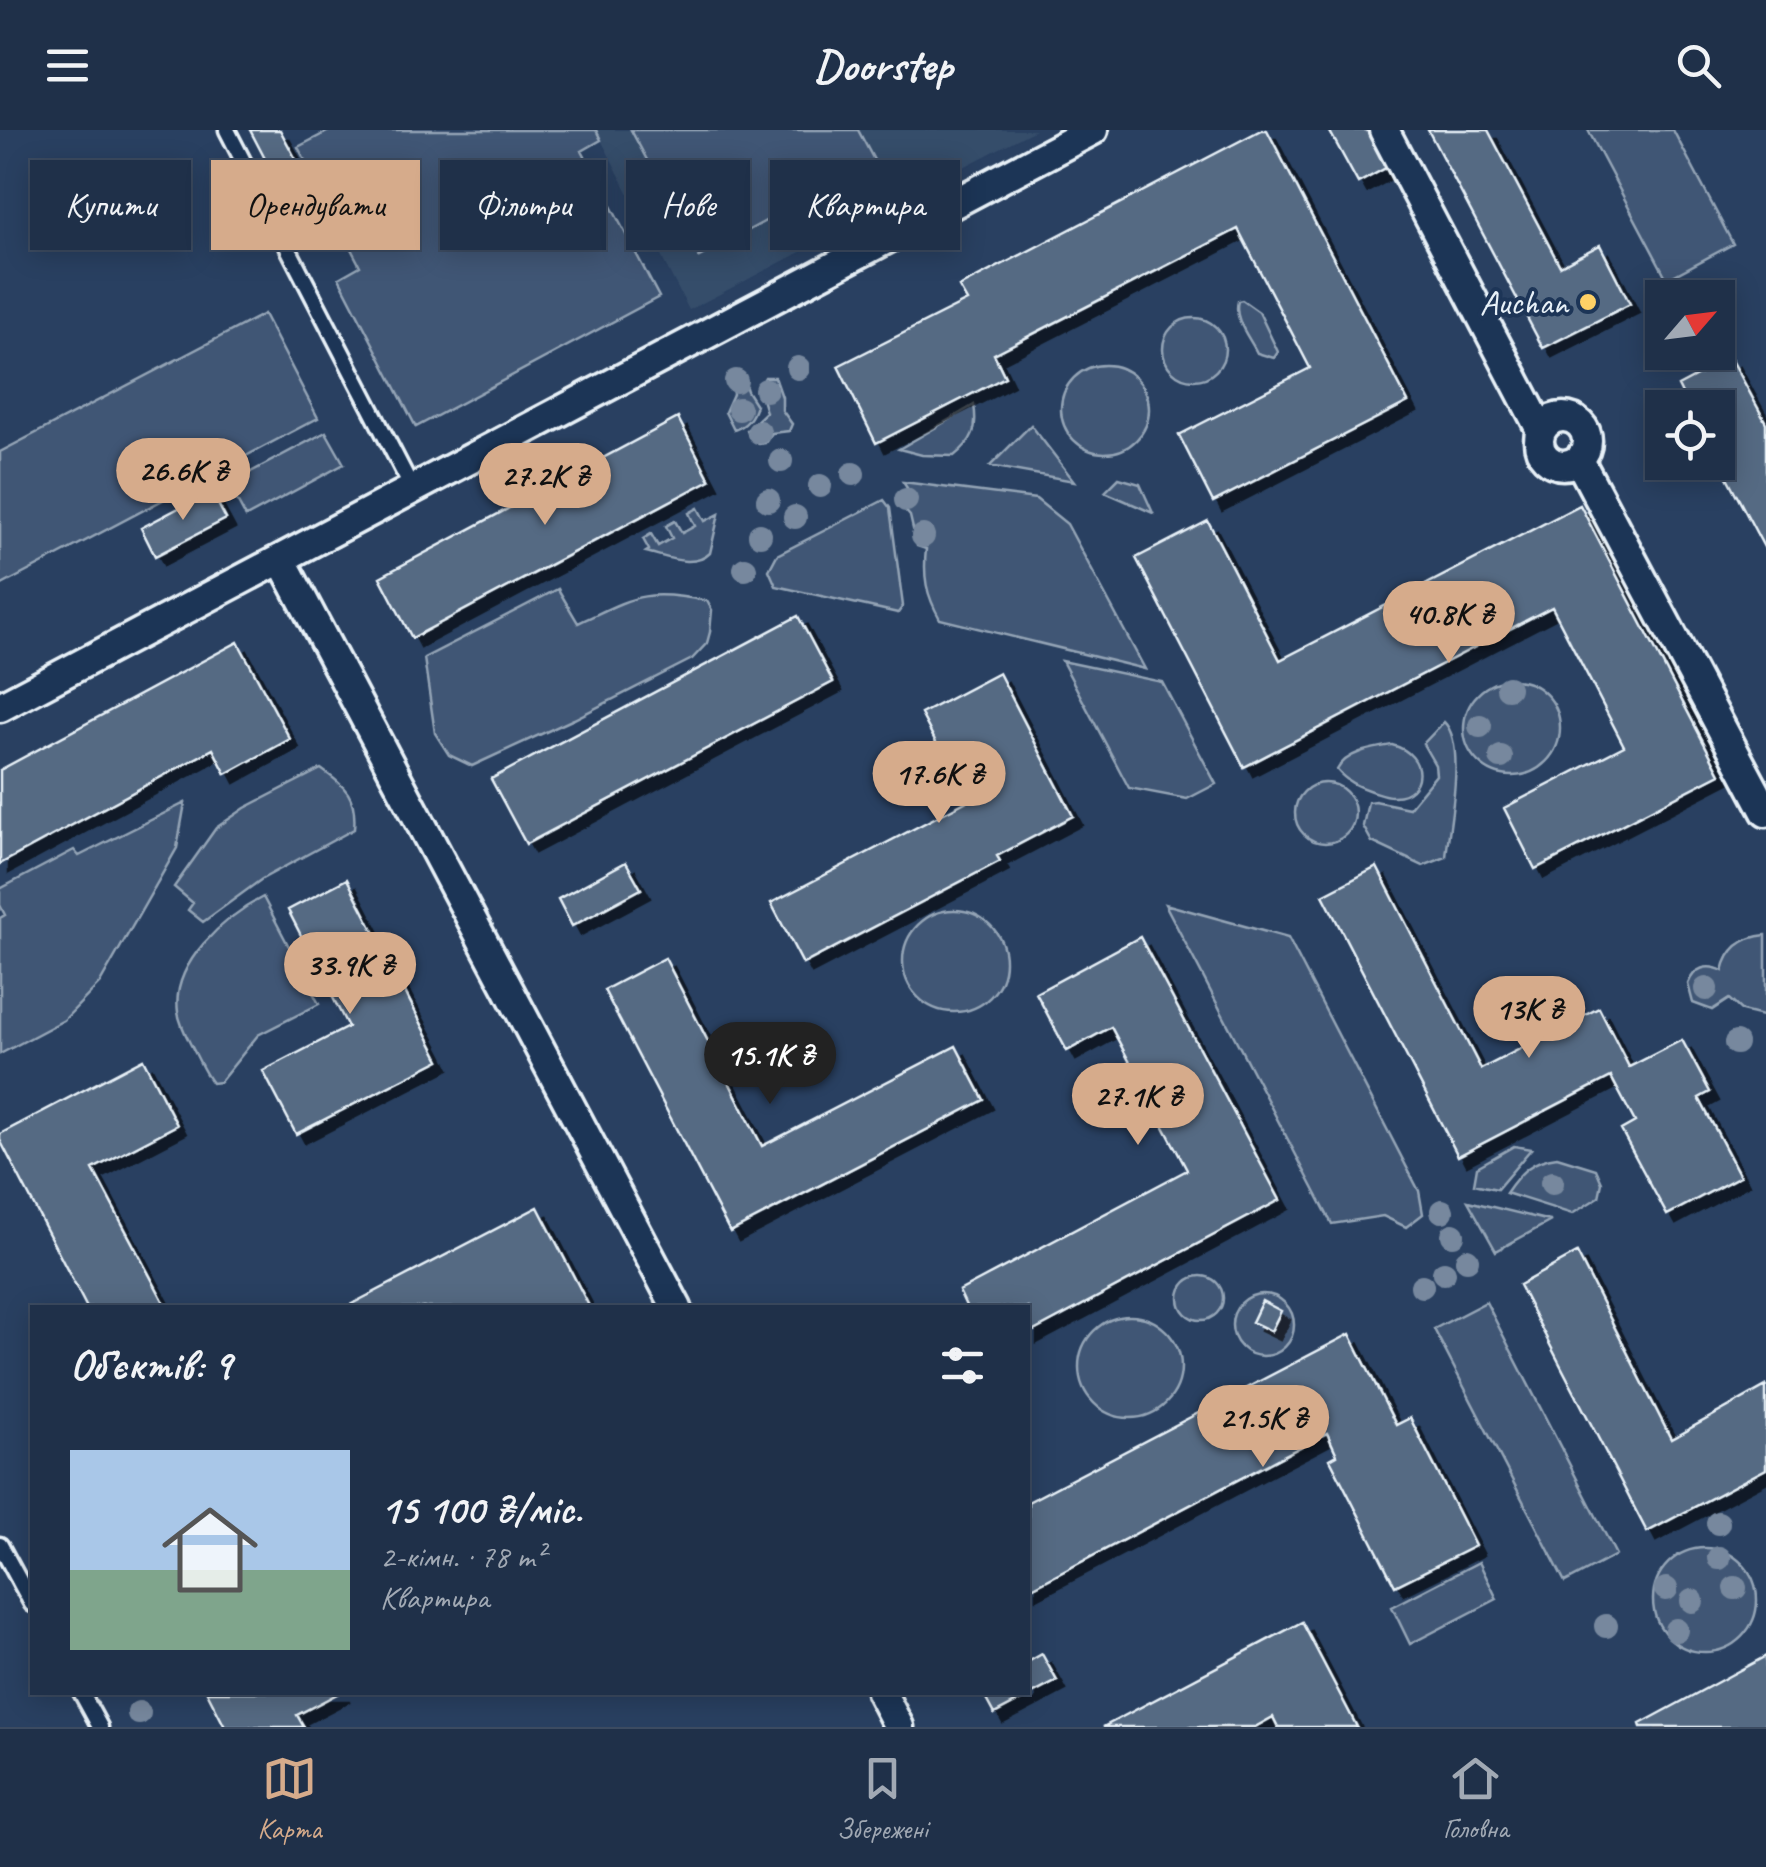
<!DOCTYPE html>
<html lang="uk">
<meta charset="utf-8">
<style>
body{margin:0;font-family:Caveat,sans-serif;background:#2c3c53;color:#f1f3f6;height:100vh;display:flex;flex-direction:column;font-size:38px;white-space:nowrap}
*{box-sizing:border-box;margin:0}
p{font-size:32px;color:#a1a9b4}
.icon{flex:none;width:55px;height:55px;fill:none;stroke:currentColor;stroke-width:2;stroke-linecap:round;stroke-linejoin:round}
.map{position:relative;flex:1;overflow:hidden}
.panel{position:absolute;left:30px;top:1175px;width:1000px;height:390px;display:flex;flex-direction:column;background:#1f3049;border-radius:0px;box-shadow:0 5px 25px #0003,0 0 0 2px #3c4b61}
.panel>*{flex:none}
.banner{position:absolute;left:30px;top:30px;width:1000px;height:90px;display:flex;gap:20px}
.needle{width:65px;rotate:62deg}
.tools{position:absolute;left:1645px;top:150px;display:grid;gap:20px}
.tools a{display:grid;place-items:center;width:90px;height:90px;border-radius:0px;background:#1f3049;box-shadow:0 5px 25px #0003,0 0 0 2px #3c4b61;font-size:50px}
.price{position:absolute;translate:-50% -85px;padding:0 22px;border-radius:35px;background:#d6ab8b;color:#111;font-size:32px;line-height:65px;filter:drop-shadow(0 2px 5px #0008)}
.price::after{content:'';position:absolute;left:50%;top:60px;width:30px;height:22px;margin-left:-15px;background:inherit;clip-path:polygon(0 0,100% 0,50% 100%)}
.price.current{background:#222;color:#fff}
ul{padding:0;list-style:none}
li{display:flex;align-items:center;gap:30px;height:250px;padding:0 40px}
li span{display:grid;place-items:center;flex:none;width:280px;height:200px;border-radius:0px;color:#555}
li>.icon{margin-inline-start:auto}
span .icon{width:120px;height:120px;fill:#fffc;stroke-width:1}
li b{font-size:42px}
h2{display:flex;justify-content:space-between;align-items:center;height:120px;padding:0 40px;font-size:42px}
.tag{padding:0 35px;border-radius:0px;background:#1f3049;box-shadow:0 5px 25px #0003,0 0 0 2px #3c4b61;font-size:35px;line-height:90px}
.tag.current{background:#d6ab8b;color:#111}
header{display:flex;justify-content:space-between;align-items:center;height:130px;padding:0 40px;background:#1f3049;font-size:45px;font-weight:700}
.menu{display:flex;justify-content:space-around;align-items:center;height:140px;border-top:2px solid #3c4b61;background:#1f3049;font-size:28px;color:#a1a9b4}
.menu a{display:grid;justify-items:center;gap:5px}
.menu .current{color:#d6ab8b}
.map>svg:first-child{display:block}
.built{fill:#364d6b}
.green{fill:#415774;stroke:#94a4b6;stroke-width:2.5}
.building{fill:#556a83;stroke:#e8f1f8;stroke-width:2.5;filter:url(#shadow)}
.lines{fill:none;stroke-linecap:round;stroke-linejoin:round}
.lane-casing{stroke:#e8f1f8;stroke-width:21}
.street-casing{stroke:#e8f1f8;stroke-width:35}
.lane{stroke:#1d3557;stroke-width:14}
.street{stroke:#1d3557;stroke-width:28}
.tree{fill:#77889e}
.poi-dot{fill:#ffd166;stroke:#1d3557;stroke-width:4}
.labels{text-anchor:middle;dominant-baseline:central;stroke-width:8;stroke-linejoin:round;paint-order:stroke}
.poi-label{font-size:35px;fill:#e8f1f8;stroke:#1d3557;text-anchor:end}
</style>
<header><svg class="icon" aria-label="menu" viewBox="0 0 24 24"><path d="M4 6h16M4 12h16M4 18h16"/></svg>Doorstep<svg class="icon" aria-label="search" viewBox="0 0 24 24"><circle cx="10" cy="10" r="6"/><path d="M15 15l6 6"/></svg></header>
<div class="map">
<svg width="1766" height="1597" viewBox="0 0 1766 1597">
<defs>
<filter id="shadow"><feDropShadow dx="9" dy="9" stdDeviation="0" flood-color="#0009"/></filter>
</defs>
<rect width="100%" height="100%" fill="#294061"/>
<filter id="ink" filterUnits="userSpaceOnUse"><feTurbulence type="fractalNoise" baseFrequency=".01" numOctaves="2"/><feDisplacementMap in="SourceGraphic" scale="20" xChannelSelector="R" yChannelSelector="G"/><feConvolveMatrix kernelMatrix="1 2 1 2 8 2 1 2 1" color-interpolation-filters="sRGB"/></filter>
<g filter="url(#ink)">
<path class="built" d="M596,0H1035L689,180Z"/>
<path class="green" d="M331,0H596L601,10L582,21L659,167L416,297L339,148L360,136L298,17Z
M631,0H858L875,32L699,127Z
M1588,0H1673L1733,114L1667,149Z
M1242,170L1259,182L1278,222L1274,228L1257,223C1249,207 1233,189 1238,171Z
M264,184L318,288L0,456V322Z
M1163 219a31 31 0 1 1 62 0a31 31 0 1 1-62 0Z
M1061 279a44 44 0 1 1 88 0a44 44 0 1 1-88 0Z
M735,242L742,244L747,261L756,275C753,287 746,296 734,300L725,282L733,264L730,247Z
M765,247H775L782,267V280L792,294L789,301L772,303L765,313L759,314L749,307L747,300L766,282L759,259Z
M974,275C978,299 973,311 954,326L922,325L899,319Z
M1031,295L1074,351L990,336Z
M326,302L344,334L246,387L228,354Z
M1119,348L1140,354L1153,383L1105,362Z
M903,352L1036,369L1067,394L1145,539L940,489C926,464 923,447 926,419L917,416L910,386L896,370L898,364L909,361Z
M884,370L890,378L903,476L898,483L776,456L769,440L777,425Z
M698,378L705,391L719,384L710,423C694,439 667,427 646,422L649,420L643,409L651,404L658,416L672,408L666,396L675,391L682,403L695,396L689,383Z
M558,459L578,493C634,467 643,458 707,471L712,480L710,502L707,513L692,529L574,589L472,636L449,625L435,603L424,528Z
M1062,531L1162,552L1216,654L1187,669L1129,658Z
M1464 598a48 48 0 1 1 96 0a48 48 0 1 1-96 0Z
M1444,592C1467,614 1449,695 1446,727L1423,736L1372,712L1363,696L1368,672L1375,671L1409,678L1436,645L1435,635L1423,614Z
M1392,615C1430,625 1424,666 1394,666C1387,667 1378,663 1371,661C1357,656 1347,652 1337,640C1346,622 1373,618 1392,615Z
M321,639C346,657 357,666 354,699L262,749L203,792L188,780L193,773L174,757L216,698L245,678Z
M1295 683a30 30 0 1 1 60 0a30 30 0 1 1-60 0Z
M185,673L177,718L100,853L64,890L0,924V788L5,785L0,775V759L74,720L79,726Z
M263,767L319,874L258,905L220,952L212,953C204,943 199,930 193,919C187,907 180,895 178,882C171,833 225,787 263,767Z
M1165,774L1288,808L1419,1061L1423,1084L1406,1097L1383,1086L1332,1094Z
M903 831a51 51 0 1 1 102 0a51 51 0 1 1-102 0Z
M1766,805V887L1742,881L1729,869L1712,880L1693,873L1688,854C1694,838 1707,833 1723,841C1728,818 1743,807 1766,805Z
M1514,1016L1531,1019L1497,1059L1474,1054L1477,1037Z
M1557,1027L1596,1039L1602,1053L1599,1067L1572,1084L1506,1063C1520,1042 1532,1030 1557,1027Z
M1468,1071L1550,1091H1551L1496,1121Z
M1179 1168a22 22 0 1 1 44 0a22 22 0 1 1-44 0Z
M1232 1195a31 31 0 1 1 62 0a31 31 0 1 1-62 0Z
M1486,1172L1616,1425L1565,1452L1434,1199Z
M1079 1237a51 51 0 1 1 102 0a51 51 0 1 1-102 0Z
M1653 1470a52 52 0 1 1 104 0a52 52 0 1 1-104 0Z
M1479,1432L1497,1469L1410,1514L1392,1477Z"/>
<path class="building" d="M250,0H280L321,76L296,88Z
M1261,0H1267L1408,272L1213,372L1179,305L1310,238L1238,99L994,224L1005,247L876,313L838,236L967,171L959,157Z
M1329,0H1375L1393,34L1358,53Z
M1428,0H1488L1560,136L1600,115L1630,174L1543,218Z
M1731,228L1766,293V421L1718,330V278H1689L1678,256Z
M678,288L710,350L412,508L380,447Z
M211,361L226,389L155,426L141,398Z
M1580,375L1720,644L1535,739L1504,678L1624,616L1552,477L1244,637L1136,428L1208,391L1280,530Z
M798,486L833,552L526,714L491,649Z
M238,512L290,609L226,644L213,619L0,734V640Z
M999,543L1073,686L997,726L1000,731L803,834L771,773L967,671L921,584Z
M626,732L641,759L572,796L558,769Z
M1377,737L1481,939L1599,878L1629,937L1682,910L1710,962L1699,968L1740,1046L1667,1085L1621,1000L1635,992L1611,947L1458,1026L1323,765Z
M347,749L440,930L296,1004L263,941L348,897L288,780Z
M1140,807L1280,1070L1028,1204V1178H967L959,1161L1187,1040L1111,897L1067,921L1036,863Z
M665,828L762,1016L956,916L984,970L730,1102L604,860Z
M143,929L177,995L93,1039L167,1178H87L0,1010V1004Z
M538,1077L590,1178H344Z
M1577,1123L1671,1309L1766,1256V1339L1647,1402L1519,1155Z
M1262,1171L1281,1181L1271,1201L1252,1192Z
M1350,1204L1396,1295L1410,1288L1475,1416L1395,1456L1330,1329L1337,1325L1327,1303L1028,1460V1372Z
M1302,1492L1357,1597H1278L1273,1587L1255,1597H1103Z
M1042,1524L1057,1551L994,1584L982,1562H1028V1532Z
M1766,1526V1597H1641L1640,1594Z
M207,1562H341L297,1585L304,1597H225Z"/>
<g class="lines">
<defs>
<path id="lane" d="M227,0L413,360
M0,1415L32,1474
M81,1562L100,1597"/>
<path id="street" d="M1384,0L1541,300
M1539 311a24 24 0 1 1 48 0a24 24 0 1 1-48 0Z
M1579,330L1766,682
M281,429L677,1178
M0,577L1093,0
M881,1562L899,1597"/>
</defs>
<use href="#lane" class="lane-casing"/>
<use href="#street" class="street-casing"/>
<use href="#lane" class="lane"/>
<use href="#street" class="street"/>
</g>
<g class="tree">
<circle cx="798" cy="238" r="12"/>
<circle cx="736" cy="251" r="12"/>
<circle cx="766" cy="260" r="12"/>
<circle cx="739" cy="279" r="12"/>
<circle cx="759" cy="302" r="12"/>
<circle cx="781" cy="331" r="12"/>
<circle cx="853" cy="344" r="12"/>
<circle cx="820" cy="356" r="12"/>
<circle cx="768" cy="370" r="12"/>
<circle cx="906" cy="370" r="12"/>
<circle cx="795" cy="387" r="12"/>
<circle cx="760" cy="405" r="12"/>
<circle cx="923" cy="406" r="12"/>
<circle cx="745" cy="439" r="12"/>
<circle cx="1508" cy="558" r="12"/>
<circle cx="1480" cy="596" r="12"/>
<circle cx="1501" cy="627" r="12"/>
<circle cx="1706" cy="859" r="12"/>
<circle cx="1736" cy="913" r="12"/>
<circle cx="1552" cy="1053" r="12"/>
<circle cx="1442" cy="1081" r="12"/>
<circle cx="1453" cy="1105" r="12"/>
<circle cx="1467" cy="1130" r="12"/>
<circle cx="1444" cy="1143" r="12"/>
<circle cx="1422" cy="1156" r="12"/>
<circle cx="1718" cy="1393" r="12"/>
<circle cx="1719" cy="1428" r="12"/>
<circle cx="1735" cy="1458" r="12"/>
<circle cx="1666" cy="1459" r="12"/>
<circle cx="1692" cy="1471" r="12"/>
<circle cx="1606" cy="1496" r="12"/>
<circle cx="1676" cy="1500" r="12"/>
<circle cx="139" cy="1583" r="12"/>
</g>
</g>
<circle class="poi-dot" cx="1588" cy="172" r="10"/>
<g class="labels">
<g class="poi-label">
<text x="1568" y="172">Auchan</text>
</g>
</g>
</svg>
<div class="tools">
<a><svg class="needle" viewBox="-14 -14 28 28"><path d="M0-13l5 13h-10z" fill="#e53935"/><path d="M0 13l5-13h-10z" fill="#a1a9b4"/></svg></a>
<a><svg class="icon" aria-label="locate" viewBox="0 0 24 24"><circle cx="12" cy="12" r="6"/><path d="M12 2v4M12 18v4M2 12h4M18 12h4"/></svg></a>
</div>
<b class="price" style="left:183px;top:393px">26.6K ₴</b>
<b class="price" style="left:545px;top:398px">27.2K ₴</b>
<b class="price" style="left:1449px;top:536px">40.8K ₴</b>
<b class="price" style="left:939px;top:696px">17.6K ₴</b>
<b class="price" style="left:350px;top:887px">33.9K ₴</b>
<b class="price" style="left:1529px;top:931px">13K ₴</b>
<b class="price current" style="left:770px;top:977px">15.1K ₴</b>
<b class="price" style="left:1138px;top:1018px">27.1K ₴</b>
<b class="price" style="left:1263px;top:1340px">21.5K ₴</b>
<div class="banner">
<a class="tag">Купити</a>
<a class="tag current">Орендувати</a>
<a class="tag">Фільтри</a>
<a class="tag">Нове</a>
<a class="tag">Квартира</a>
</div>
<section class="panel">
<h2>Об’єктів: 9<svg class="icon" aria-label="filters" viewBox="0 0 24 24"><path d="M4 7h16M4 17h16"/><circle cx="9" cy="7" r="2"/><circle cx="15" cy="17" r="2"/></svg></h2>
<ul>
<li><span style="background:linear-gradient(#a9c7e8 60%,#7fa58c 0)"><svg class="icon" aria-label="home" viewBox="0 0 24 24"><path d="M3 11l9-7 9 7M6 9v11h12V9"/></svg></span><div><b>15 100 ₴/міс.</b><p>2-кімн. · 78 m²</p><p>Квартира</p></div></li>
</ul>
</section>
</div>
<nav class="menu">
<a class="current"><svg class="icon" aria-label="map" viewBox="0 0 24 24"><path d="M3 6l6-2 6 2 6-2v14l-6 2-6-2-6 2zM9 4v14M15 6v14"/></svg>Карта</a>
<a><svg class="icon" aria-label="saved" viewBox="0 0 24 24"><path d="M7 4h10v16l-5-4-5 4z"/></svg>Збережені</a>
<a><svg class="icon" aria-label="home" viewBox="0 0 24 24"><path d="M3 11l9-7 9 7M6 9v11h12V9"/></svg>Головна</a>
</nav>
